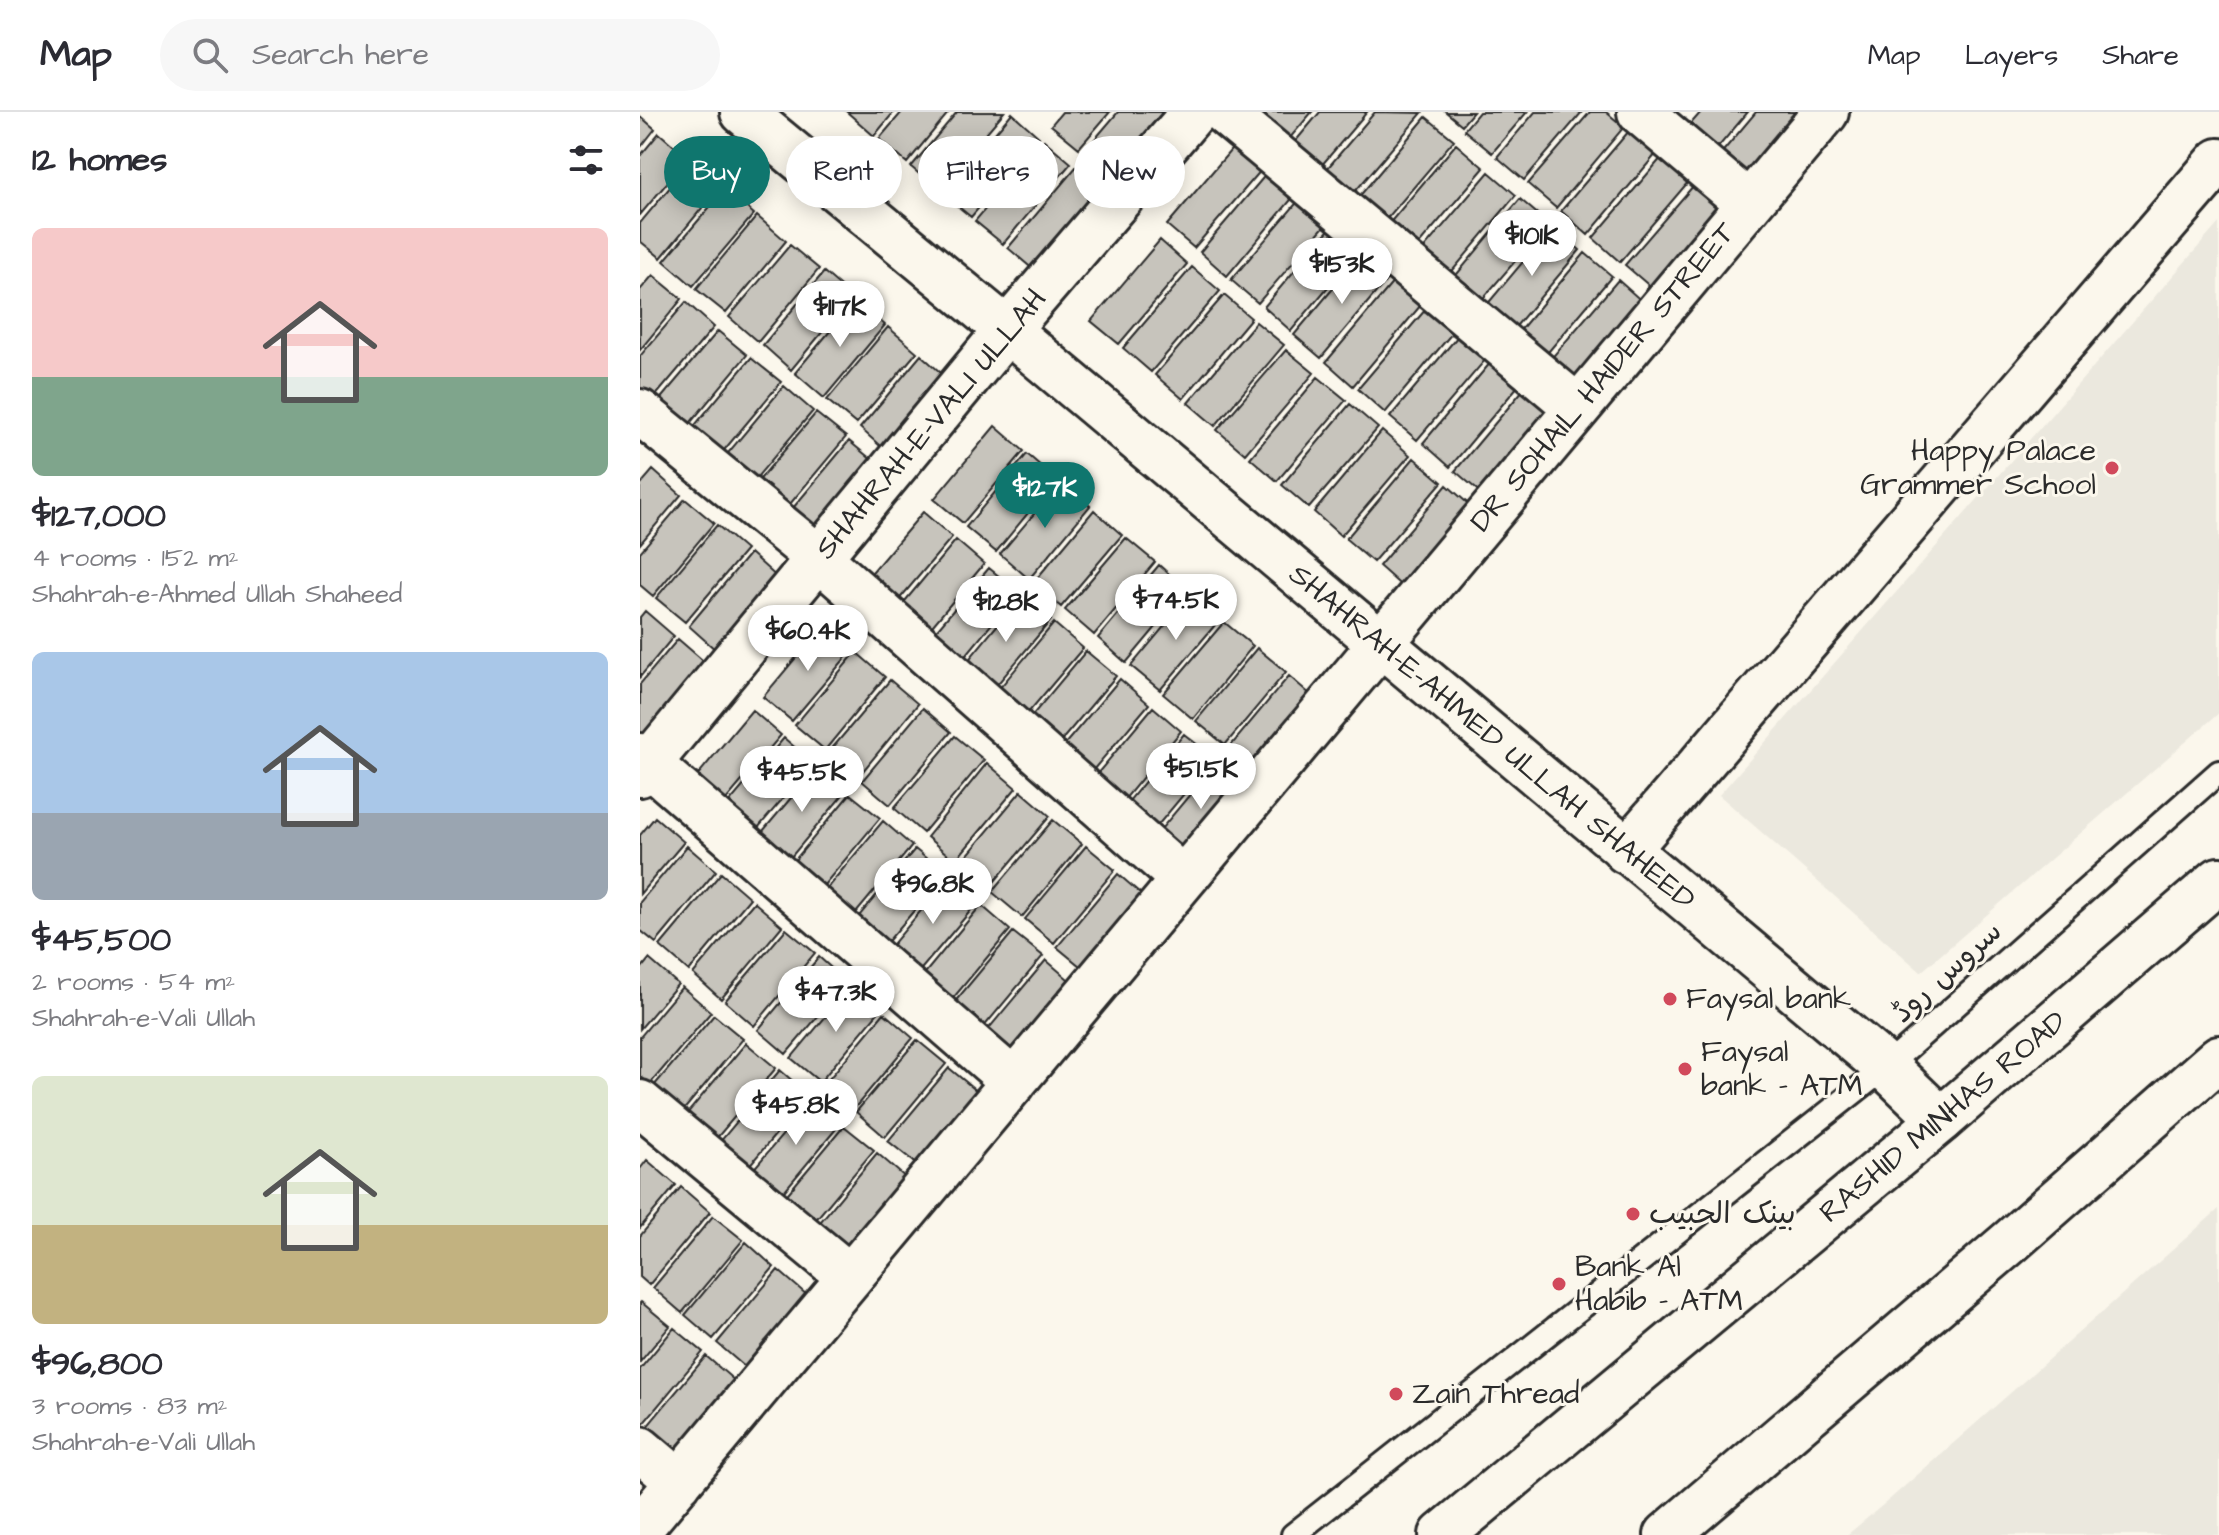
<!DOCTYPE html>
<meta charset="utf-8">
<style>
body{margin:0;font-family:"Architects Daughter","Playpen Sans Arabic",sans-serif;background:#f7f7f7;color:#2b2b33;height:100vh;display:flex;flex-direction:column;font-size:30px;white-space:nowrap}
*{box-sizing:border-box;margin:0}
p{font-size:26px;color:#7c7c81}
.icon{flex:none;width:44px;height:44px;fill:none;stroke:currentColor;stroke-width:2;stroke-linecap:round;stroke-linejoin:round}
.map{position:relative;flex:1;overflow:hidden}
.panel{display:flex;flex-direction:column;background:#fff;width:640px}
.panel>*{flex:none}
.top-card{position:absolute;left:24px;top:24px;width:760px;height:72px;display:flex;gap:16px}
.price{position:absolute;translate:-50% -68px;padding:0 18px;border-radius:28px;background:#fff;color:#222;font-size:26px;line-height:52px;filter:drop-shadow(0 2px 4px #0008)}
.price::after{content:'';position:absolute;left:50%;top:48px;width:24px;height:18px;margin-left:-12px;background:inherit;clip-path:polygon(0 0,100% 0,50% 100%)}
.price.selected{background:#0f766e;color:#fff}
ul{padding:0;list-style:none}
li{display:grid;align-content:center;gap:16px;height:424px;padding:0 32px}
li span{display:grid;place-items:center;height:248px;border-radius:12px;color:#555}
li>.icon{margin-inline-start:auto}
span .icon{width:144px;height:144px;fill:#fffc;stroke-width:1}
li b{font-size:34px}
h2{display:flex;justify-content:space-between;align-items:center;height:96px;padding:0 32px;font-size:34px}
.tag{padding:0 28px;border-radius:36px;background:#fff;box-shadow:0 4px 20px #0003;font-size:28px;line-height:72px}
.tag.selected{background:#0f766e;color:#fff}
header{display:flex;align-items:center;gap:48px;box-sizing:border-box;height:112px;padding:0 40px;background:#fff;border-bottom:2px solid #e1e1e2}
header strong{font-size:38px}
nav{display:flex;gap:44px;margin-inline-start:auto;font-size:28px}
.search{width:560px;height:72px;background:#f7f7f7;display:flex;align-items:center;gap:20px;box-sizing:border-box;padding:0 28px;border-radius:44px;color:#7c7c81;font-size:30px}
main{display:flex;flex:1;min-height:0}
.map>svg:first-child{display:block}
.built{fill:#ebe8de}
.building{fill:#c7c4bc;stroke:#2b2b2b;stroke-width:2}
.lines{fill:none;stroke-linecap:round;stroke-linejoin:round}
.lane-casing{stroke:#2b2b2b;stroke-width:28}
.street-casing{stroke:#2b2b2b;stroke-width:50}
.secondary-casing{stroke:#2b2b2b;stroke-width:50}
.primary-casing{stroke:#2b2b2b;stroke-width:50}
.lane{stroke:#fbf7ec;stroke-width:22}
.street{stroke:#fbf7ec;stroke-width:44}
.secondary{stroke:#fbf7ec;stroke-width:44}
.primary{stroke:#fbf7ec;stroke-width:44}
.poi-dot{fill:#d1495b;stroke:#fbf7ec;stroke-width:3}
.labels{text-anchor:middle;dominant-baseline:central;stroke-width:6;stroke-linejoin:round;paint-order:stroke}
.street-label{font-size:30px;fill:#2b2b2b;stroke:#fbf7ec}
.poi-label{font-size:30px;fill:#2b2b2b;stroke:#fbf7ec;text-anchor:start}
</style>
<header>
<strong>Map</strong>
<div class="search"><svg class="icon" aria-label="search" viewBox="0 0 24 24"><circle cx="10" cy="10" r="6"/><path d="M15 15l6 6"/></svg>Search here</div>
<nav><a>Map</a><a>Layers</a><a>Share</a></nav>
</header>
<main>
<section class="panel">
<h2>12 homes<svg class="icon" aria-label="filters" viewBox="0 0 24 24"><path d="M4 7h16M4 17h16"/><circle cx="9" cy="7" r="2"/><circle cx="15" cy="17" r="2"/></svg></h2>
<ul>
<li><span style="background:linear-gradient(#f6c9c9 60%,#7fa58c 0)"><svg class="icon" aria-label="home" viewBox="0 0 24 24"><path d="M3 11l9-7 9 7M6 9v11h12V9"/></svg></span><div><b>$127,000</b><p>4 rooms · 152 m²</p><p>Shahrah-e-Ahmed Ullah Shaheed</p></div></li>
<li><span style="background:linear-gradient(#a9c7e8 65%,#9aa5b1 0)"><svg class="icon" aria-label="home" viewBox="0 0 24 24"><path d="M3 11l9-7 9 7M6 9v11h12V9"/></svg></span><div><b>$45,500</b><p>2 rooms · 54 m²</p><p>Shahrah-e-Vali Ullah</p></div></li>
<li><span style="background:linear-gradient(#dfe7d0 60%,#c2b280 0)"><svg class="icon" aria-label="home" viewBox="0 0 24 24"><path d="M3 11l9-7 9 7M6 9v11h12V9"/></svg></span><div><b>$96,800</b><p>3 rooms · 83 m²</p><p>Shahrah-e-Vali Ullah</p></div></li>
</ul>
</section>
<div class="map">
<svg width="1579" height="1423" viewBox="0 0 1579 1423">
<rect width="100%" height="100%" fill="#fbf7ec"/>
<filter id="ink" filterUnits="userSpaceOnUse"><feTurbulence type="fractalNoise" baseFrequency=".0125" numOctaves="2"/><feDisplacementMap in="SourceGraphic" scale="16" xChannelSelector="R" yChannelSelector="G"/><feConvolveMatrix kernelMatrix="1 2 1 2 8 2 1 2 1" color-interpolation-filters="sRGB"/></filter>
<g filter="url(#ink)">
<path class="built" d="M1579,111V601L1281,860L1079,683Z
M1579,1097V1423H1207L1250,1387Z"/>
<path class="building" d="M207,0H254L234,24Z
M262,0H309L267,51L239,27Z
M317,0H364L298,78L271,55Z
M422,0H470L439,36L411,13Z
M478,0H525L471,64L444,40Z
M625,0H672L649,27L622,4Z
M680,0H727L681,54L654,31Z
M735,0L782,1L713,82L686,58Z
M806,0H833L822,13Z
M839,0H887L852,41L824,18Z
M895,0H942L884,68L857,45Z
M950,0H966L984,15L916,96L888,72Z
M1061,0H1108L1069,46L1041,23Z
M1116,0H1163L1101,73L1074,50Z
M372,1L399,25L331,105L303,82Z
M0,4L15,17L0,36Z
M786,5L814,28L745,109L718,86Z
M989,19L1016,42L948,123L921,99Z
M19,21L48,46L0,103V44Z
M404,28L431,51L363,132L335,109Z
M596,32L623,56L554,136L527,113Z
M816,32L844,56L775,137L748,113Z
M1022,45L1049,69L980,150L953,126Z
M52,49L81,73L21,146L0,129V111Z
M436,55L463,79L395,159L368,136Z
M628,60L655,83L587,164L560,140Z
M849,60L876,83L808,164L780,141Z
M1054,73L1081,96L1013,177L985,153Z
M85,77L114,102L53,174L24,149Z
M660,87L687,111L618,191L591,168Z
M880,87L908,111L839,191L812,168Z
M117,104L146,129L86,201L56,177Z
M692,114L719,138L651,219L624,195Z
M913,114L940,138L872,219L845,195Z
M520,128L547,152L479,232L451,209Z
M150,133L179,157L118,230L89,205Z
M945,141L972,164L904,245L877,222Z
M722,142L749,165L681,246L654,223Z
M552,155L580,179L511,260L483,236Z
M184,160L212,184L151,258L123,233Z
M13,163L42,187L0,238V178Z
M978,168L1005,192L937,272L909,249Z
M754,169L781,193L713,274L686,250Z
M584,183L611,206L543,287L515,263Z
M216,188L245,213L184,286L155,261Z
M46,190L74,215L13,287L0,276V244Z
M786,197L813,220L745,301L718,277Z
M616,210L644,233L575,314L548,291Z
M248,215L277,240L216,312L187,288Z
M78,219L107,243L46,316L17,291Z
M818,224L846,247L777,328L750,305Z
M646,238L674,261L605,342L577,318Z
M281,243L309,268L248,341L220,316Z
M111,246L141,270L80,343L50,319Z
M851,250L878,274L810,355L783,331Z
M678,265L706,288L637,369L610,346Z
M144,274L173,299L112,371L83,347Z
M883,278L910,301L842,382L815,359Z
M710,292L738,316L669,396L642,373Z
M176,301L206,325L145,398L115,373Z
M355,314L384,339L323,411L294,387Z
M742,319L770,343L701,424L674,400Z
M209,329L238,353L177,427L148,402Z
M387,342L416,367L356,440L326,415Z
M774,346L802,370L733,450L706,427Z
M13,358L41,383L0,432V373Z
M421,370L450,394L389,467L360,442Z
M807,373L834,397L766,478L739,454Z
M45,387L74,411L13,484L0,473V440Z
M454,398L482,423L421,495L393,471Z
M283,400L312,425L251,497L222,472Z
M77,413L106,438L45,510L16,486Z
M486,426L515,450L454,523L425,498Z
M316,428L344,452L283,525L255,501Z
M110,441L138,466L77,539L49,514Z
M519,453L547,478L486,551L458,526Z
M349,456L378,480L318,553L288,528Z
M552,481L581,506L520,578L491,554Z
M382,483L411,508L350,581L321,557Z
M5,499L34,524L0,565V505Z
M584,510L613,534L553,607L523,582Z
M414,511L443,536L382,608L353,584Z
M184,512L213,537L152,609L123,585Z
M38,527L67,552L6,625L0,620V572Z
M617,536L646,560L585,633L556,609Z
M446,539L476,564L415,636L385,612Z
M216,540L245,565L185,638L155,613Z
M649,564L678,589L618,661L588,637Z
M480,567L509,592L448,664L419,639Z
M250,568L278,592L218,665L189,640Z
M513,595L541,619L480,693L452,668Z
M283,596L311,620L250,693L222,669Z
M112,598L141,623L80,695L51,671Z
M544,622L574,646L513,719L484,695Z
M315,624L344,648L283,721L254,696Z
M144,626L173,651L112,723L83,698Z
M577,650L606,675L545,747L516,723Z
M347,651L376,676L315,749L287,725Z
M178,654L207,678L146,751L117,726Z
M381,679L410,704L349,776L320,752Z
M210,682L240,706L179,779L149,755Z
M15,705L44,730L0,782V723Z
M413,708L442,732L382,805L352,780Z
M243,709L272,734L211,807L182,782Z
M47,734L76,759L16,831L0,818V790Z
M446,734L475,758L414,831L385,807Z
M275,737L305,762L244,834L214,810Z
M81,761L110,786L49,859L20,834Z
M478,762L507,787L446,859L417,835Z
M309,765L338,790L277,862L248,838Z
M114,790L142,814L81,887L53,862Z
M341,793L370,818L309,891L281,866Z
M146,817L175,841L114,914L85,889Z
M373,820L403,844L342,917L313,892Z
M179,845L207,870L146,942L118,918Z
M9,847L38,872L0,917V858Z
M406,848L435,873L374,945L345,921Z
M212,873L241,897L180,970L151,946Z
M42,875L71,900L10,972L0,964V925Z
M244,901L273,926L213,998L183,974Z
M74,903L103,927L42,1000L13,975Z
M277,928L306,952L245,1025L216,1000Z
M106,931L136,956L75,1028L45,1004Z
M309,956L338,980L278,1053L248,1029Z
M140,958L169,983L108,1055L79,1031Z
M173,987L201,1011L140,1084L112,1059Z
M204,1014L234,1038L173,1111L144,1086Z
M237,1041L266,1066L205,1138L176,1115Z
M7,1048L36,1073L0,1116V1057Z
M41,1075L70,1100L9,1173L0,1165V1124Z
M73,1104L103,1128L42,1201L13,1176Z
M106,1130L134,1155L73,1227L45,1203Z
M138,1158L167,1183L106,1256L77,1231Z
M1,1190L30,1214L0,1250V1191Z
M34,1216L63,1240L2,1313L0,1312V1257Z
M66,1244L95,1269L35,1341L5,1317Z"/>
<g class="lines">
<defs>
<path id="lane" d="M653,1423L1246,955L1579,660"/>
<path id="street" d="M584,0L938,296
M1000,0L1109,92
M0,300L180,447L543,767
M0,644L374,970
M986,739L1579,49
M0,991L210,1165
M0,1337L39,1370
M0,1416L1186,0"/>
<path id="secondary" d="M103,0L367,218L1246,955L1301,1008
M0,662L367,218L554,0"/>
<path id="primary" d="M802,1423L1301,1008L1579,768
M1027,1423L1370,1130L1579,946"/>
</defs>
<use href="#lane" class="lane-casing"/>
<use href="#street" class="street-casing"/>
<use href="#secondary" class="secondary-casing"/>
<use href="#primary" class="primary-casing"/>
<use href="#lane" class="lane"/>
<use href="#street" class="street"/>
<use href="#secondary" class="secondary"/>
<use href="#primary" class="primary"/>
</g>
</g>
<g class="poi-dot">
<circle cx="1472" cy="356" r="8"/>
<circle cx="1030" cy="887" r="8"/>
<circle cx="1045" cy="957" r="8"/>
<circle cx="993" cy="1102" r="8"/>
<circle cx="919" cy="1172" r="8"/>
<circle cx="756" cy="1282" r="8"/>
</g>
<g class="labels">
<g class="street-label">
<text transform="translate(963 265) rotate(-50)">DR SOHAIL HAIDER STREET</text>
<text transform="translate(291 312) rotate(-50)">SHAHRAH-E-VALI ULLAH</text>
<text transform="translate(852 625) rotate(40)">SHAHRAH-E-AHMED ULLAH SHAHEED</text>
<text transform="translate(1307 860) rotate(-42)">سروس روڈ</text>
<text transform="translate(1303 1005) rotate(-40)">RASHID MINHAS ROAD</text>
</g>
<g class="poi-label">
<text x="1456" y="339" text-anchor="end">Happy Palace<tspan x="1456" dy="34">Grammer School</tspan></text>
<text x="1046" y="887">Faysal bank</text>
<text x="1061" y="940">Faysal<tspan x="1061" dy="34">bank - ATM</tspan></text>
<text x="1009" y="1102">بينک الحبيب</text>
<text x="935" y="1155">Bank Al<tspan x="935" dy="34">Habib - ATM</tspan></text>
<text x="772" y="1282">Zain Thread</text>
</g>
</g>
</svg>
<b class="price" style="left:892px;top:166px">$101K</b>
<b class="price" style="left:702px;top:194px">$153K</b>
<b class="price" style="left:200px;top:237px">$117K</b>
<b class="price selected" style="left:405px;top:418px">$127K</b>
<b class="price" style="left:536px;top:530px">$74.5K</b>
<b class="price" style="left:366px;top:532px">$128K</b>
<b class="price" style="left:168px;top:561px">$60.4K</b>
<b class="price" style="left:561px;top:699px">$51.5K</b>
<b class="price" style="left:162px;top:702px">$45.5K</b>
<b class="price" style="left:293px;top:814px">$96.8K</b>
<b class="price" style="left:196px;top:922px">$47.3K</b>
<b class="price" style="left:156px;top:1035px">$45.8K</b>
<div class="top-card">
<a class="tag selected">Buy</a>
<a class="tag">Rent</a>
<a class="tag">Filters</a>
<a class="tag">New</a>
</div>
</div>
</main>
